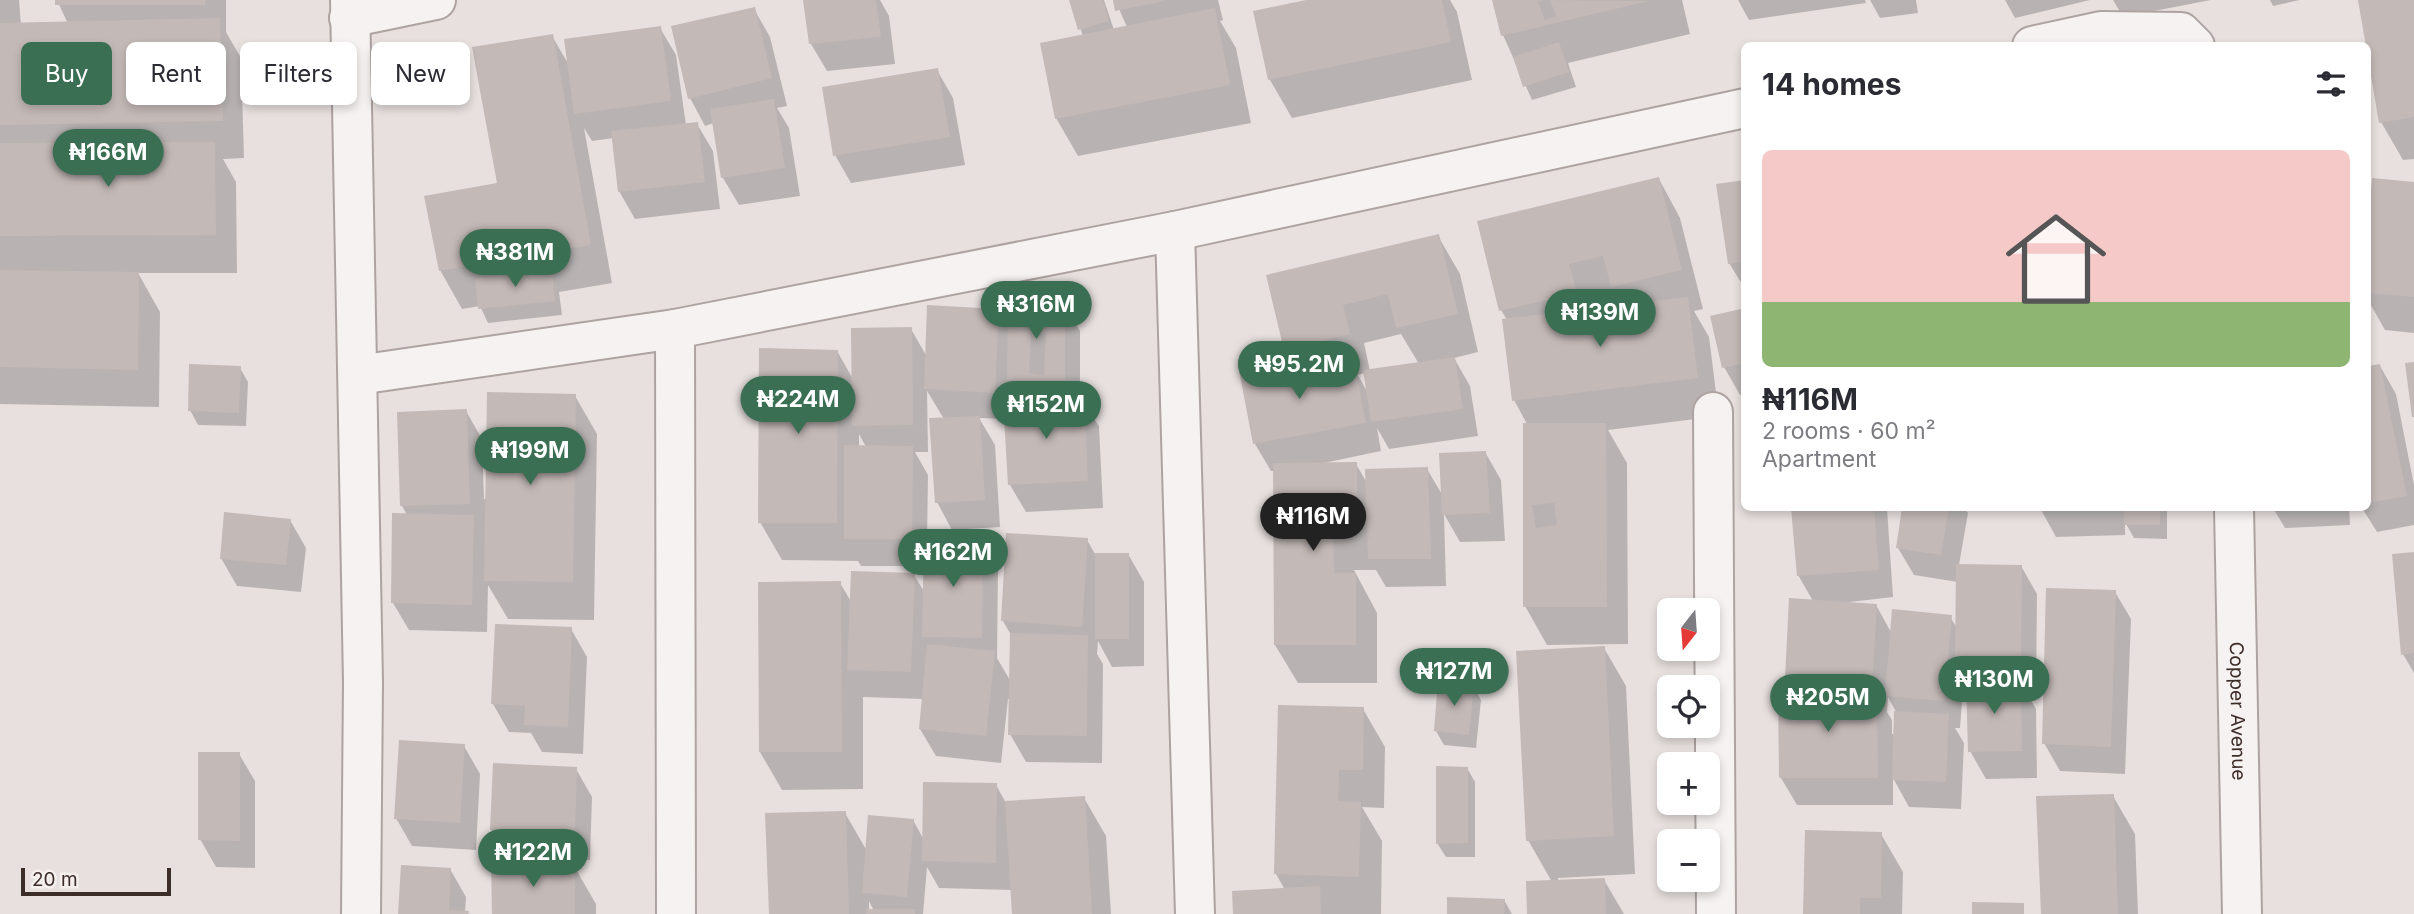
<!DOCTYPE html>
<meta charset="utf-8">
<style>
body{margin:0;font-family:Inter,sans-serif;background:#f2f2f3;color:#2b2b33;height:100vh;display:flex;flex-direction:column;font-size:26px;white-space:nowrap}
*{box-sizing:border-box;margin:0}
p{font-size:23px;color:#7c7c81}
.icon{flex:none;width:38px;height:38px;fill:none;stroke:currentColor;stroke-width:2;stroke-linecap:round;stroke-linejoin:round}
.map{position:relative;flex:1;overflow:hidden}
.sheet{position:absolute;left:1741px;top:42px;width:630px;height:469px;display:flex;flex-direction:column;background:#fff;border-radius:10px;box-shadow:0 4px 10px #0003}
.sheet>*{flex:none}
.hud{position:absolute;left:21px;top:42px;width:665px;height:63px;display:flex;gap:14px}
.needle{width:46px;rotate:197deg}
.buttons{position:absolute;left:1657px;top:598px;display:grid;gap:14px}
.buttons a{display:grid;place-items:center;width:63px;height:63px;border-radius:10px;background:#fff;box-shadow:0 4px 10px #0003;font-size:35px}
.scale{position:absolute;left:21px;bottom:18px;width:150px;box-sizing:border-box;padding-left:7px;border:4px solid #3d2d29;border-top:0;font-size:19px;line-height:24px;white-space:nowrap;color:#3d2d29;-webkit-text-stroke:5px #f5efee;paint-order:stroke}
.price{position:absolute;translate:-50% -60px;padding:0 16px;border-radius:24px;background:#3a6f53;color:#fff;font-size:23px;line-height:46px;filter:drop-shadow(0 2px 4px #0008)}
.price::after{content:'';position:absolute;left:50%;top:42px;width:21px;height:16px;margin-left:-10px;background:inherit;clip-path:polygon(0 0,100% 0,50% 100%)}
.price.on{background:#222;color:#fff}
ul{padding:0;list-style:none}
li{display:grid;align-content:center;gap:14px;height:371px;padding:0 21px}
li span{display:grid;place-items:center;height:217px;border-radius:10px;color:#555}
li>.icon{margin-inline-start:auto}
span .icon{width:126px;height:126px;fill:#fffc;stroke-width:1}
li b{font-size:30px}
h2{display:flex;justify-content:space-between;align-items:center;height:84px;padding:0 21px;font-size:30px}
.pill{padding:0 24px;border-radius:10px;background:#fff;box-shadow:0 4px 10px #0003;font-size:24px;line-height:63px}
.pill.on{background:#3a6f53;color:#fff}
.map>svg:first-child{display:block}
.shadow{fill:#0003;fill-rule:evenodd}
.building{fill:#c3b9b7;fill-rule:evenodd}
.lines{fill:none;stroke-linecap:round;stroke-linejoin:round}
.street-casing{stroke:#ada3a1;stroke-width:42}
.street{stroke:#f6f2f1;stroke-width:38}
.labels{text-anchor:middle;dominant-baseline:central;stroke-width:7;stroke-linejoin:round;paint-order:stroke}
.street-label{font-size:19px;fill:#3d2d29;stroke:#f5efee}
</style>
<div class="map">
<svg width="2414" height="914" viewBox="0 0 2414 914">
<rect width="100%" height="100%" fill="#e7e0df"/>
<path class="shadow" d="M0,0H19L21,25L68,24L57,0H226V32L241,58L244,158L223,159L236,182L237,273H138L160,312L159,407L0,404Z
M805,0H880L889,16L895,64L827,71L811,44Z
M1071,0H1104L1114,30L1127,27L1115,0H1218L1223,20L1220,21L1236,48L1251,123L1078,156L1056,118L1083,36Z
M1314,0H1450L1457,12L1472,80L1292,118L1270,80L1255,13Z
M1494,0H1682L1690,34L1568,63L1576,87L1532,100L1503,35Z
M1738,0H1865L1866,3L1749,20Z
M1870,0H1916L1918,13L1880,18Z
M2005,0H2090L2015,18Z
M2113,0H2211L2123,17Z
M2270,0H2300L2273,6Z
M2360,0H2414V159L2403,160L2381,122Z
M754,9L770,37L787,106L777,108L789,128L800,196L739,205L723,178L714,123L705,126L690,98Z
M660,28L676,55L686,125L697,124L713,151L720,209L635,219L619,191L614,138L592,141L584,128L612,283L559,292L562,315L488,323L480,306L462,309L440,270L499,184L552,36L569,65Z
M937,70L953,98L965,165L851,183L835,155Z
M1659,179L1680,218L1703,309L1694,311L1709,337L1719,416L1608,430L1627,463L1628,644L1547,645L1525,606L1527,424L1514,400L1507,320L1501,310ZM1618,295L1624,306L1592,310L1590,302Z
M2374,180L2414,184V333L2385,330L2368,300V240Z
M1745,182V289L1729,263Z
M1438,236L1460,274L1478,352L1454,358L1470,386L1478,436L1389,449L1377,428L1381,451L1319,464H1356L1367,483L1427,469L1443,496L1485,452L1501,480L1505,541L1460,542L1444,514L1446,586L1386,587L1376,570H1354L1377,613V683H1298L1275,645V471H1271L1255,444L1240,366L1275,359L1288,382L1303,379L1286,349L1268,276ZM1401,334L1419,364L1370,371L1364,343ZM1365,373L1368,393L1358,375Z
M1064,303L1080,331V399L1099,426L1103,508L1026,512L1010,485L1006,419L979,418L995,445L1000,527L952,530L937,502L944,419L927,391L928,452H915L928,475L927,541L982,542L998,570L997,658L1011,682V635L1003,621L1087,540L1095,554H1128L1144,582V666L1112,667L1098,641L1097,654L1103,664L1102,763L1026,762L1010,734V699H1008L1001,763L936,756L920,729L923,699L863,697V789L782,790L760,752L840,583L852,603L914,575L925,593V566H861L858,561L782,560L760,522L837,351L853,379L911,329L927,357L998,310L1009,329ZM1012,385L1022,402H1011ZM859,434L866,447H859Z
M1745,310V394L1740,395L1724,367Z
M2380,366L2396,394L2414,485V525L2377,532L2362,508H2368V368Z
M240,368L248,382L246,426L198,425L190,410Z
M575,396L597,434L594,620L508,619L488,585L487,632L409,630L393,603L407,515L402,506L466,411L482,439L484,499H487Z
M1793,508H1887L1893,597L1841,603L1876,605L1892,634L1950,617L1957,628L1958,582L1914,575L1898,548L1904,508H1964L1968,513L1959,565L2021,566L2037,594L2036,692H2026L2036,709L2037,778L1986,779L1970,751L1968,684L1964,676L1960,728H1955L1964,743L1961,809L1909,807L1893,778V805H1797L1781,778L1795,693L1786,678L1813,601L1798,575ZM1888,697L1896,712L1895,734H1892V720L1887,712Z
M2040,508H2167V539L2134,538L2125,522V535L2056,537Z
M2273,508H2349L2350,525L2285,528Z
M290,520L306,548L301,592L237,586L221,558Z
M2414,554V673L2403,654Z
M2115,592L2131,619L2125,774L2060,771L2044,743Z
M571,629L587,657L583,754L542,752L531,733L509,732L493,704Z
M1604,648L1626,686L1635,874L1558,878V881L1604,880L1624,914H1529L1552,882L1528,840Z
M1473,686L1481,700L1476,748L1444,745L1436,731Z
M1363,709L1385,747L1384,808L1362,807L1382,841L1381,914H1234L1285,890L1276,874Z
M464,746L480,774L476,850L412,846L396,818Z
M239,754L255,781V868L216,867L200,839Z
M1467,768L1475,782V857H1446L1437,843Z
M576,769L592,797L590,860L507,857L491,829Z
M996,785L1006,803L1084,798L1106,836L1111,914H1014L1012,890L939,888L927,867L923,914H771L845,813L867,851L913,820L924,840ZM869,901L874,911H869Z
M2113,796L2135,834L2138,914H2042Z
M1881,834L1903,872L1902,914H1805Z
M574,866L596,904V914H493Z
M450,869L466,897L465,913L472,914H400Z
M1504,900L1512,914H1448Z"/>
<path class="building" d="M55,0H205V5H55Z
M803,0H876L881,37L809,44Z
M1069,0H1103L1109,21L1078,30Z
M1113,0H1165V1L1115,11Z
M1306,0H1442L1451,42L1268,80L1253,11Z
M1492,0H1543L1538,2L1545,20L1556,16L1550,0L1649,1L1501,36Z
M2358,0H2414V117L2379,123Z
M755,7L772,78L688,99L671,26Z
M1215,8L1230,85L1055,119L1040,43Z
M220,18L223,121L0,125V23Z
M661,26L671,101L574,114L564,39Z
M553,34L591,245L439,271L424,196L497,183L472,47Z
M1559,42L1569,72L1523,87L1513,57Z
M938,68L950,137L833,156L822,87Z
M774,99L785,168L721,178L710,109Z
M698,122L705,182L618,192L611,131Z
M215,142L216,235L0,236V143Z
M1659,177L1682,270L1611,287L1603,256L1569,264L1577,293L1499,311L1477,221Z
M2372,178L2414,182V297L2368,293V222Z
M1745,180V261L1728,264L1716,184Z
M1439,234L1458,314L1396,328L1388,294L1343,305L1350,334L1284,350L1266,275Z
M552,269L555,301L478,309L475,278Z
M0,270L139,272L138,370L0,367Z
M1688,297L1698,378L1512,401L1502,319Z
M1008,302H1065V380H1007ZM1031,333L1046,334L1044,375L1029,373Z
M927,305L999,309L995,393L924,389Z
M1745,308V363L1722,368L1710,316Z
M912,327L913,425L852,426L851,328Z
M759,348L838,350L837,523H758Z
M1276,357L1280,381L1355,367L1366,423L1253,444L1238,365Z
M1455,357L1463,409L1371,422L1363,370Z
M2414,362V417H2412L2405,363Z
M189,364L241,366L239,413L188,411Z
M2380,364L2407,496L2368,503V366Z
M487,392L576,394L573,582L484,581Z
M1084,397L1088,481L1008,485L1003,401Z
M467,409L470,504L400,506L397,412Z
M980,416L985,500L935,503L929,418Z
M1523,423H1606L1607,607H1523ZM1554,503L1557,525L1536,528L1532,505Z
M844,445L913,446L912,539H844Z
M1486,451L1490,513L1442,515L1439,453Z
M1357,462V532H1333L1334,573H1356V645H1274L1273,463Z
M1428,467L1431,559H1368L1365,469Z
M1791,508H1874L1879,570L1797,576Z
M1902,508H1949L1941,555L1896,548Z
M2124,508H2160V525H2124Z
M224,512L291,519L286,565L220,559Z
M392,513L474,515L472,605L391,603Z
M1006,533L1088,538L1082,627L1001,621Z
M924,539L983,540L982,638L922,637Z
M2414,552V653L2401,655L2392,554Z
M1095,553H1129V639H1095Z
M1956,564L2022,565L2021,665L1955,664Z
M851,571L915,573L911,672L847,670Z
M841,581L842,752H759L758,582Z
M2046,588L2116,590L2111,747L2042,744Z
M1789,598L1877,604L1872,684L1785,678Z
M1892,609L1952,615L1944,701L1885,696Z
M495,624L572,627L568,727L524,725L525,706L491,704Z
M1010,633L1088,635L1087,736L1008,735Z
M927,644L995,651L986,736L919,729Z
M1605,646L1614,836L1526,841L1516,651Z
M2021,680L2022,751L1968,752L1966,681Z
M1438,681L1474,684L1469,735L1434,731Z
M1778,691H1877L1878,778H1779Z
M1278,705L1364,707L1363,770H1339L1338,801L1361,802L1359,877L1274,874Z
M1894,711L1949,714L1946,782L1892,780Z
M399,740L465,744L460,823L394,819Z
M198,752H240V841L198,840Z
M493,763L577,767L575,833L490,830Z
M1436,766L1468,767V843L1436,844Z
M923,782L997,783L996,863L922,861Z
M2114,794L2118,914H2041L2036,796Z
M1085,796L1092,914H1012L1005,801Z
M846,811L849,914H769L765,813Z
M868,815L914,819L907,897L862,893Z
M1805,830L1882,832L1881,898H1860V914H1803Z
M491,863L575,864V914H492Z
M401,865L451,868L449,910L469,911L468,914H398Z
M1605,878L1606,914H1527L1526,881Z
M1320,886L1321,914H1233L1232,891Z
M1447,897L1505,899L1504,914H1447Z
M1972,902L2024,903V914H1972Z
M866,909H915V914H866Z"/>
<g class="lines">
<defs>
<g id="street">
<path d="M350,0L363,682L361,914"/>
<path d="M349,18L436,0"/>
<path d="M2032,46L2101,31L2181,32L2195,46"/>
<path d="M1175,231L1195,914"/>
<path d="M675,329L676,914"/>
<path d="M358,375L675,329L1175,231L1745,108"/>
<path d="M1713,412L1716,914"/>
<path id="s1" d="M2234,508L2242,914"/>
</g>
</defs>
<use href="#street" class="street-casing"/>
<use href="#street" class="street"/>
</g>
<g class="labels">
<g class="street-label">
<text stroke="none"><textPath href="#s1" startOffset="203">Copper Avenue</textPath></text>
</g>
</g>
</svg>
<div class="buttons">
<a><svg class="needle" viewBox="-14 -14 28 28"><path d="M0-13l5 13h-10z" fill="#e53935"/><path d="M0 13l5-13h-10z" fill="#7c7c81"/></svg></a>
<a><svg class="icon" aria-label="locate" viewBox="0 0 24 24"><circle cx="12" cy="12" r="6"/><path d="M12 2v4M12 18v4M2 12h4M18 12h4"/></svg></a>
<a>+</a>
<a>−</a>
</div>
<div class="scale">20 m</div>
<b class="price" style="left:108px;top:189px">₦166M</b>
<b class="price" style="left:515px;top:289px">₦381M</b>
<b class="price" style="left:1036px;top:341px">₦316M</b>
<b class="price" style="left:1600px;top:349px">₦139M</b>
<b class="price" style="left:1299px;top:401px">₦95.2M</b>
<b class="price" style="left:798px;top:436px">₦224M</b>
<b class="price" style="left:1046px;top:441px">₦152M</b>
<b class="price" style="left:530px;top:487px">₦199M</b>
<b class="price on" style="left:1313px;top:553px">₦116M</b>
<b class="price" style="left:953px;top:589px">₦162M</b>
<b class="price" style="left:1454px;top:708px">₦127M</b>
<b class="price" style="left:1994px;top:716px">₦130M</b>
<b class="price" style="left:1828px;top:734px">₦205M</b>
<b class="price" style="left:533px;top:889px">₦122M</b>
<div class="hud">
<a class="pill on">Buy</a>
<a class="pill">Rent</a>
<a class="pill">Filters</a>
<a class="pill">New</a>
</div>
<section class="sheet">
<h2>14 homes<svg class="icon" aria-label="filters" viewBox="0 0 24 24"><path d="M4 7h16M4 17h16"/><circle cx="9" cy="7" r="2"/><circle cx="15" cy="17" r="2"/></svg></h2>
<ul>
<li><span style="background:linear-gradient(#f6c9c9 70%,#8fb573 0)"><svg class="icon" aria-label="home" viewBox="0 0 24 24"><path d="M3 11l9-7 9 7M6 9v11h12V9"/></svg></span><div><b>₦116M</b><p>2 rooms · 60 m²</p><p>Apartment</p></div></li>
</ul>
</section>
</div>
